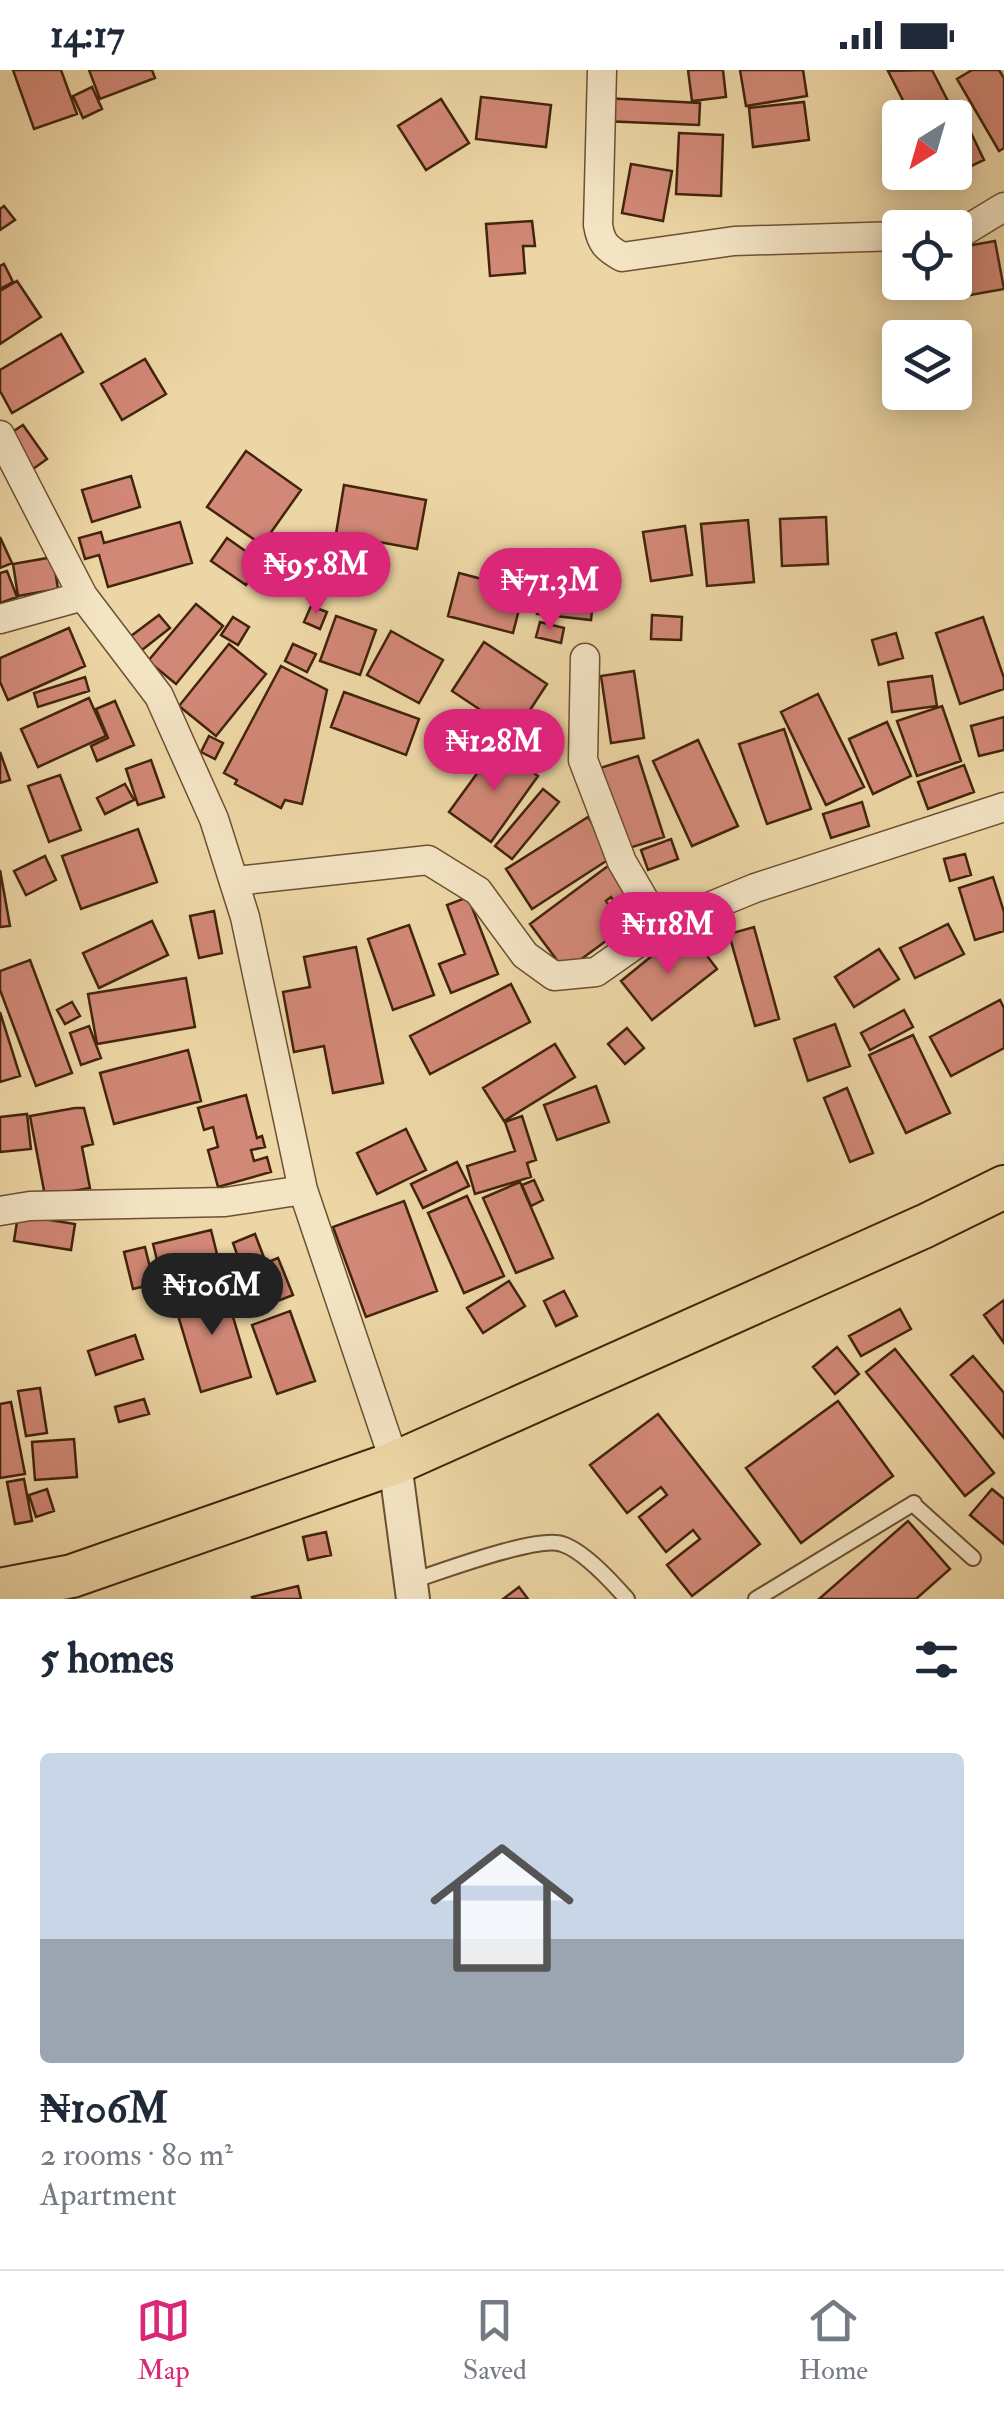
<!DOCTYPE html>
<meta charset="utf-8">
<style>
body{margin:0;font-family:"IM FELL Double Pica",serif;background:#f6f6f7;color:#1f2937;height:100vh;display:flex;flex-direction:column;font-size:38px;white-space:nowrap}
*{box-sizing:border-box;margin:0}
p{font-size:32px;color:#747a83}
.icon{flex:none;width:55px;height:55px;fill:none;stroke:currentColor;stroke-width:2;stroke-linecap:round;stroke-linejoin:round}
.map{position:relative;height:1529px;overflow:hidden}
.side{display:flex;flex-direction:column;background:#fff;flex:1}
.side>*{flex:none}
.needle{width:65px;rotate:217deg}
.tools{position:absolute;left:882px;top:30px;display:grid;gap:20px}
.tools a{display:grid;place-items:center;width:90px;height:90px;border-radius:10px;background:#fff;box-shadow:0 5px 25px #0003;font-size:50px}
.price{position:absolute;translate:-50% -85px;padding:0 22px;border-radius:35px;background:#db2777;color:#fff;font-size:32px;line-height:65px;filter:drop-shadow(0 2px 5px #0008)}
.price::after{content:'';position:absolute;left:50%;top:60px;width:30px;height:22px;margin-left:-15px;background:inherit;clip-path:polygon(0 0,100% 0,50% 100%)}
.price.current{background:#222;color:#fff}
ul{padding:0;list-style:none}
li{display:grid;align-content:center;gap:20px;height:530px;padding:0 40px}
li+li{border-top:2px solid #e0e1e3}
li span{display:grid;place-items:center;height:310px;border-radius:10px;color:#555}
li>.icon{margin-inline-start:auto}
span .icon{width:180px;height:180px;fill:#fffc;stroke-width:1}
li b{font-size:42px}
h2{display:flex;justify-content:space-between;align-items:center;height:120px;padding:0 40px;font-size:42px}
.status{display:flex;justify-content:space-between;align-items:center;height:70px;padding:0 50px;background:#fff;direction:ltr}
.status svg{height:28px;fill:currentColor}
.tabs{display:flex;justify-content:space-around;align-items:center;height:140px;border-top:2px solid #e0e1e3;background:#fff;font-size:28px;color:#747a83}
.tabs a{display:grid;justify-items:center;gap:5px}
.tabs .current{color:#db2777}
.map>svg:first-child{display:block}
.building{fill:#d28877;stroke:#42240c;stroke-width:2.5}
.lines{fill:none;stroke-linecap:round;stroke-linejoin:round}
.service-casing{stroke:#6d5032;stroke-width:18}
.minor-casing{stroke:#6d5032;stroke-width:31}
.tertiary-casing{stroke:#6d5032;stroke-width:36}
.primary-casing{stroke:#42240c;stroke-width:46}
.service{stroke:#f3e4c4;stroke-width:14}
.minor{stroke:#f3e4c4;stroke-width:28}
.tertiary{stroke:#f3e4c4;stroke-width:32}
.primary{stroke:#edd6a5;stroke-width:42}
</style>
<div class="status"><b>14:17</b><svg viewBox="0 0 49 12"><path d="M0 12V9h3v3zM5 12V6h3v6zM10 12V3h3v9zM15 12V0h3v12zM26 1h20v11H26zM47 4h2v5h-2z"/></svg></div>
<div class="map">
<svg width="1004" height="1529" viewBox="0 0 1004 1529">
<rect width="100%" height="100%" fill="#edd6a5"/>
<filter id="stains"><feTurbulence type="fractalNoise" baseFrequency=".002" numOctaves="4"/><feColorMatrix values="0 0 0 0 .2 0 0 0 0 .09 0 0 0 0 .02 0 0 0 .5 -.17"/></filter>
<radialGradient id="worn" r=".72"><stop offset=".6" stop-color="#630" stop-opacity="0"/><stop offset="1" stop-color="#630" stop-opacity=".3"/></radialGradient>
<path class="building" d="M13,0H61L77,44L34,59Z
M89,0H152L155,8L100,29Z
M688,0H723L726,27L692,31Z
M740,0H803L807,26L746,36Z
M932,0L951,37L930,48H912L888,1Z
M972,0H999L1004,8V78L999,81L957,9Z
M92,17L102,39L83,48L73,26Z
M481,27L551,35L546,77L476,69Z
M603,28L700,33L699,55L602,51Z
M441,29L469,73L426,100L398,56Z
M804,32L809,70L753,77L749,38Z
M962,44L984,90L944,109L941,102H955L954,48Z
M679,63L723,65L721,126L676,124Z
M631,94L672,101L663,151L622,143Z
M4,136L15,150L0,160V139Z
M532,151L535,176H523L525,203L490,206L486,154Z
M995,171L1004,219L953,228L950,212H955V178Z
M4,194L13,212L0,219V196Z
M17,211L41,247L0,274V221Z
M61,264L83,302L12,343L0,321V300Z
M145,289L166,324L122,350L101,314Z
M23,355L47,389L33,399L9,364Z
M246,381L301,420L262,475L207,437Z
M131,406L140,437L92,452L82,420Z
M344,415L426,430L417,479L336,464Z
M826,447L828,494L782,496L780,449Z
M748,450L754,512L707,516L701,454Z
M180,452L192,493L108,517L99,485L85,489L79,468L101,462L104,473Z
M685,456L692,505L651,511L643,462Z
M0,467L12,493L0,498Z
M227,468L261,492L246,515L211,491Z
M53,487L58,519L18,526L13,494Z
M504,491L525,496L521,511L500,506Z
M7,501L17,527L0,533V503Z
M459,503L524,520L513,563L448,546Z
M541,507L595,512L591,550L537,544Z
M196,534L223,556L176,614L148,591Z
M311,536L327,542L320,559L304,552Z
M159,545L170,558L142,580L131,566Z
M652,545L682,547L681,570L651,569Z
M336,546L376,560L360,605L320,591Z
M233,547L249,557L238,575L221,565Z
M983,547L1004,608V619L960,634L936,563Z
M540,552L564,558L561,573L536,567Z
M69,558L85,596L8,630L0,612V588Z
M391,561L443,590L419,633L367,605Z
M896,563L903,588L879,595L872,570Z
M484,572L547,614L511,669L487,653L491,647L452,621Z
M229,574L266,604L216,666L179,636Z
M293,574L316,584L307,602L285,591Z
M281,596L327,620L302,734L285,730L281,738L235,714L237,710L224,703Z
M634,601L644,668L611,673L601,606Z
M932,606L937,636L892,642L888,612Z
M85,607L89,621L38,637L34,623Z
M344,622L419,649L406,685L331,657Z
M818,624L864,717L826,735L781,642Z
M89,628L106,666L38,697L21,659Z
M115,631L134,675L97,691L91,676L108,668L96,639Z
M942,636L961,691L917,706L897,651Z
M1004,647V680L979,686L971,656Z
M443,650L475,659L469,678L437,669Z
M887,652L911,706L873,724L849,669Z
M784,659L811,739L767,754L739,674Z
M209,666L223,673L215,689L201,682Z
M698,670L738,756L692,776L653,691Z
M497,676L538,706L491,772L449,742Z
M0,682L10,710L0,713Z
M638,686L664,767L623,780L597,699Z
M151,690L164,727L138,735L126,699Z
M964,695L974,722L928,739L918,712Z
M60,705L81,760L49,772L28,716Z
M125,714L134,730L105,744L97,728Z
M543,719L559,732L512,789L495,776Z
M862,732L869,756L831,768L823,744Z
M588,747L614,786L532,839L506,799Z
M138,759L157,812L81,839L62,786Z
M671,769L678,789L648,800L641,780Z
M965,784L971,805L950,811L944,789Z
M45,786L56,810L26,825L14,801Z
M612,793L635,824L618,837L611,827L606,831L625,857L565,901L530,854Z
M0,800L10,856L0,857Z
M993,807L1004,842V861L975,870L959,818Z
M468,827L498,904L451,923L439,894L465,884L447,835Z
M214,841L222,883L199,888L190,846Z
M152,851L168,885L99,918L83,883Z
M948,854L964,884L915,908L900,878Z
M409,855L434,925L393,940L368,869Z
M754,857L779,949L755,956L729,864Z
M695,870L717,899L652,950L621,911L669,872L678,883Z
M356,877L383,1013L333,1023L324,976L294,982L283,922L310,917L304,887Z
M879,879L899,909L854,937L835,907Z
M30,890L72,1003L36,1016L0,920V901Z
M186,908L195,957L97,974L88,924Z
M511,914L530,952L430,1004L410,966Z
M1000,930L1004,938V978L951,1006L930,967Z
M72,932L80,946L65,954L57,940Z
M904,940L913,957L870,980L861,963Z
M0,942L20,1006L0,1012Z
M835,954L850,996L808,1011L794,969Z
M89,956L101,988L81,995L70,963Z
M627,958L644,978L625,994L608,974Z
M913,965L950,1043L906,1063L869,985Z
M555,974L575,1007L504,1051L483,1018Z
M188,980L201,1031L114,1054L100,1003Z
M596,1016L609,1052L557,1070L544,1035Z
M847,1018L873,1083L850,1092L824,1028Z
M246,1025L257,1068L262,1066L265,1077L251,1080L254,1091L267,1087L271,1102L218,1117L208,1080L218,1077L213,1057L204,1060L198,1038Z
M75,1038H84L93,1074L82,1077L90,1118L45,1126L30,1046Z
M27,1044L31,1079L0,1082V1047Z
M522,1046L536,1090L527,1093L531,1107L475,1124L467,1096L515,1081L505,1052Z
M406,1059L426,1100L377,1124L357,1083Z
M457,1092L469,1116L423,1138L411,1114Z
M534,1110L543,1130L531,1136L522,1115Z
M520,1112L553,1188L516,1203L483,1128Z
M467,1126L504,1206L464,1223L428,1143Z
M404,1131L437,1221L366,1247L333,1157Z
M18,1145L75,1154L71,1180L14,1171Z
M211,1160L222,1204L164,1218L153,1174Z
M255,1164L266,1193L278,1188L293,1225L252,1241L238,1203L243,1201L233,1173Z
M145,1177L154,1214L133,1219L124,1182Z
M509,1211L525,1236L483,1263L467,1238Z
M199,1214L202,1223L224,1217L251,1307L201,1322L174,1232L185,1228L183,1219Z
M564,1221L577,1246L556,1256L544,1231Z
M1004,1230V1273L984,1245Z
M900,1239L911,1259L861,1286L849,1266Z
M290,1241L315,1311L277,1324L252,1255Z
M135,1265L143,1289L96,1305L88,1281Z
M837,1277L859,1304L835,1324L813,1297Z
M895,1279L994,1403L965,1426L866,1302Z
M973,1286L1004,1323V1368L951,1305Z
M40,1318L47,1363L26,1366L18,1321Z
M144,1329L149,1344L119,1352L115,1337Z
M838,1331L893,1406L801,1473L746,1398Z
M11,1332L25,1404L0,1408V1334Z
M658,1344L760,1474L692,1526L667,1495L700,1469L693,1460L666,1482L639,1447L667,1425L661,1417L627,1443L590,1395Z
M74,1369L77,1407L35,1410L32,1372Z
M24,1409L32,1451L15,1454L7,1412Z
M47,1419L54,1441L36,1447L29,1425Z
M992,1419L1004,1429V1474L970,1445Z
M908,1451L950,1499L916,1529H819Z
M326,1462L331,1485L308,1490L303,1467Z
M298,1516L301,1529H253L252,1527Z
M519,1517L528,1529H503Z"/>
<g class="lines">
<defs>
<path id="service" d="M913,1434L973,1488
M412,1511C440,1502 538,1465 562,1474C584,1481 612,1512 627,1529
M756,1529L914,1433"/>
<path id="minor" d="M602,0L598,155C601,173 606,178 622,187L734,171L900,166
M955,161L966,160L1004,137
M0,365L83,526L159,626L214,749L245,847L303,1120L395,1393
M0,549L83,526
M585,588L583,690L622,792L660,857
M236,811L428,790L478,821L525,885L554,906L596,902L660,857L755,818L1004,737
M0,1141L30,1136L225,1132L303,1120"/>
<path id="tertiary" d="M395,1393L413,1529"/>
<path id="primary" d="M0,1520L72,1506L395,1393L925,1156L1004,1117"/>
</defs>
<use href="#service" class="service-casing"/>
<use href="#minor" class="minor-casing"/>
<use href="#tertiary" class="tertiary-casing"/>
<use href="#primary" class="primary-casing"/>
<use href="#service" class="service"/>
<use href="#minor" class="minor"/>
<use href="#tertiary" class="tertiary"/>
<use href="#primary" class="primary"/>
</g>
<rect width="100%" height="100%" filter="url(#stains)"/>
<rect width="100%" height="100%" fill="url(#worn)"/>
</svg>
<div class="tools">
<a><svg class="needle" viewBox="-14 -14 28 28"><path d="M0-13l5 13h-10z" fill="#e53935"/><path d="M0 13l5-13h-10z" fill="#747a83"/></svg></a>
<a><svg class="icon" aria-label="locate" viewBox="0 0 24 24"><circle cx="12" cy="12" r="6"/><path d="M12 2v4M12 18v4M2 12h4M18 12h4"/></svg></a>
<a><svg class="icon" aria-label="layers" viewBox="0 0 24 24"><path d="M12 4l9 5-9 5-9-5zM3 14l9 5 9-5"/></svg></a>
</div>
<b class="price" style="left:316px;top:547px">₦95.8M</b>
<b class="price" style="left:550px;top:563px">₦71.3M</b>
<b class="price" style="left:494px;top:724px">₦128M</b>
<b class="price" style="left:668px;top:907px">₦118M</b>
<b class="price current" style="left:212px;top:1268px">₦106M</b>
</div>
<section class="side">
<h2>5 homes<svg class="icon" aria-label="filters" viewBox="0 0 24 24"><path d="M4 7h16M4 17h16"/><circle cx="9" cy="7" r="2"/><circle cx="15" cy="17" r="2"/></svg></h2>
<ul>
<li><span style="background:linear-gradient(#c9d6e8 60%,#9aa5b1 0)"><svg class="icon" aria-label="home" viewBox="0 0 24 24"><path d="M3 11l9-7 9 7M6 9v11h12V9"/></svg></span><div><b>₦106M</b><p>2 rooms · 80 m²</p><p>Apartment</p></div></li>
</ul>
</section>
<nav class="tabs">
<a class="current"><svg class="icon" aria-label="map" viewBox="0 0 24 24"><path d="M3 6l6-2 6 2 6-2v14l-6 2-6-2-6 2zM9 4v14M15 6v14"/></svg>Map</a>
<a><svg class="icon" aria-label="saved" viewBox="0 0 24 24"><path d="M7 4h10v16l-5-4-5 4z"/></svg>Saved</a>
<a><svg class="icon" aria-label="home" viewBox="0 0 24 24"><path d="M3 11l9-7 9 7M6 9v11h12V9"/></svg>Home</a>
</nav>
